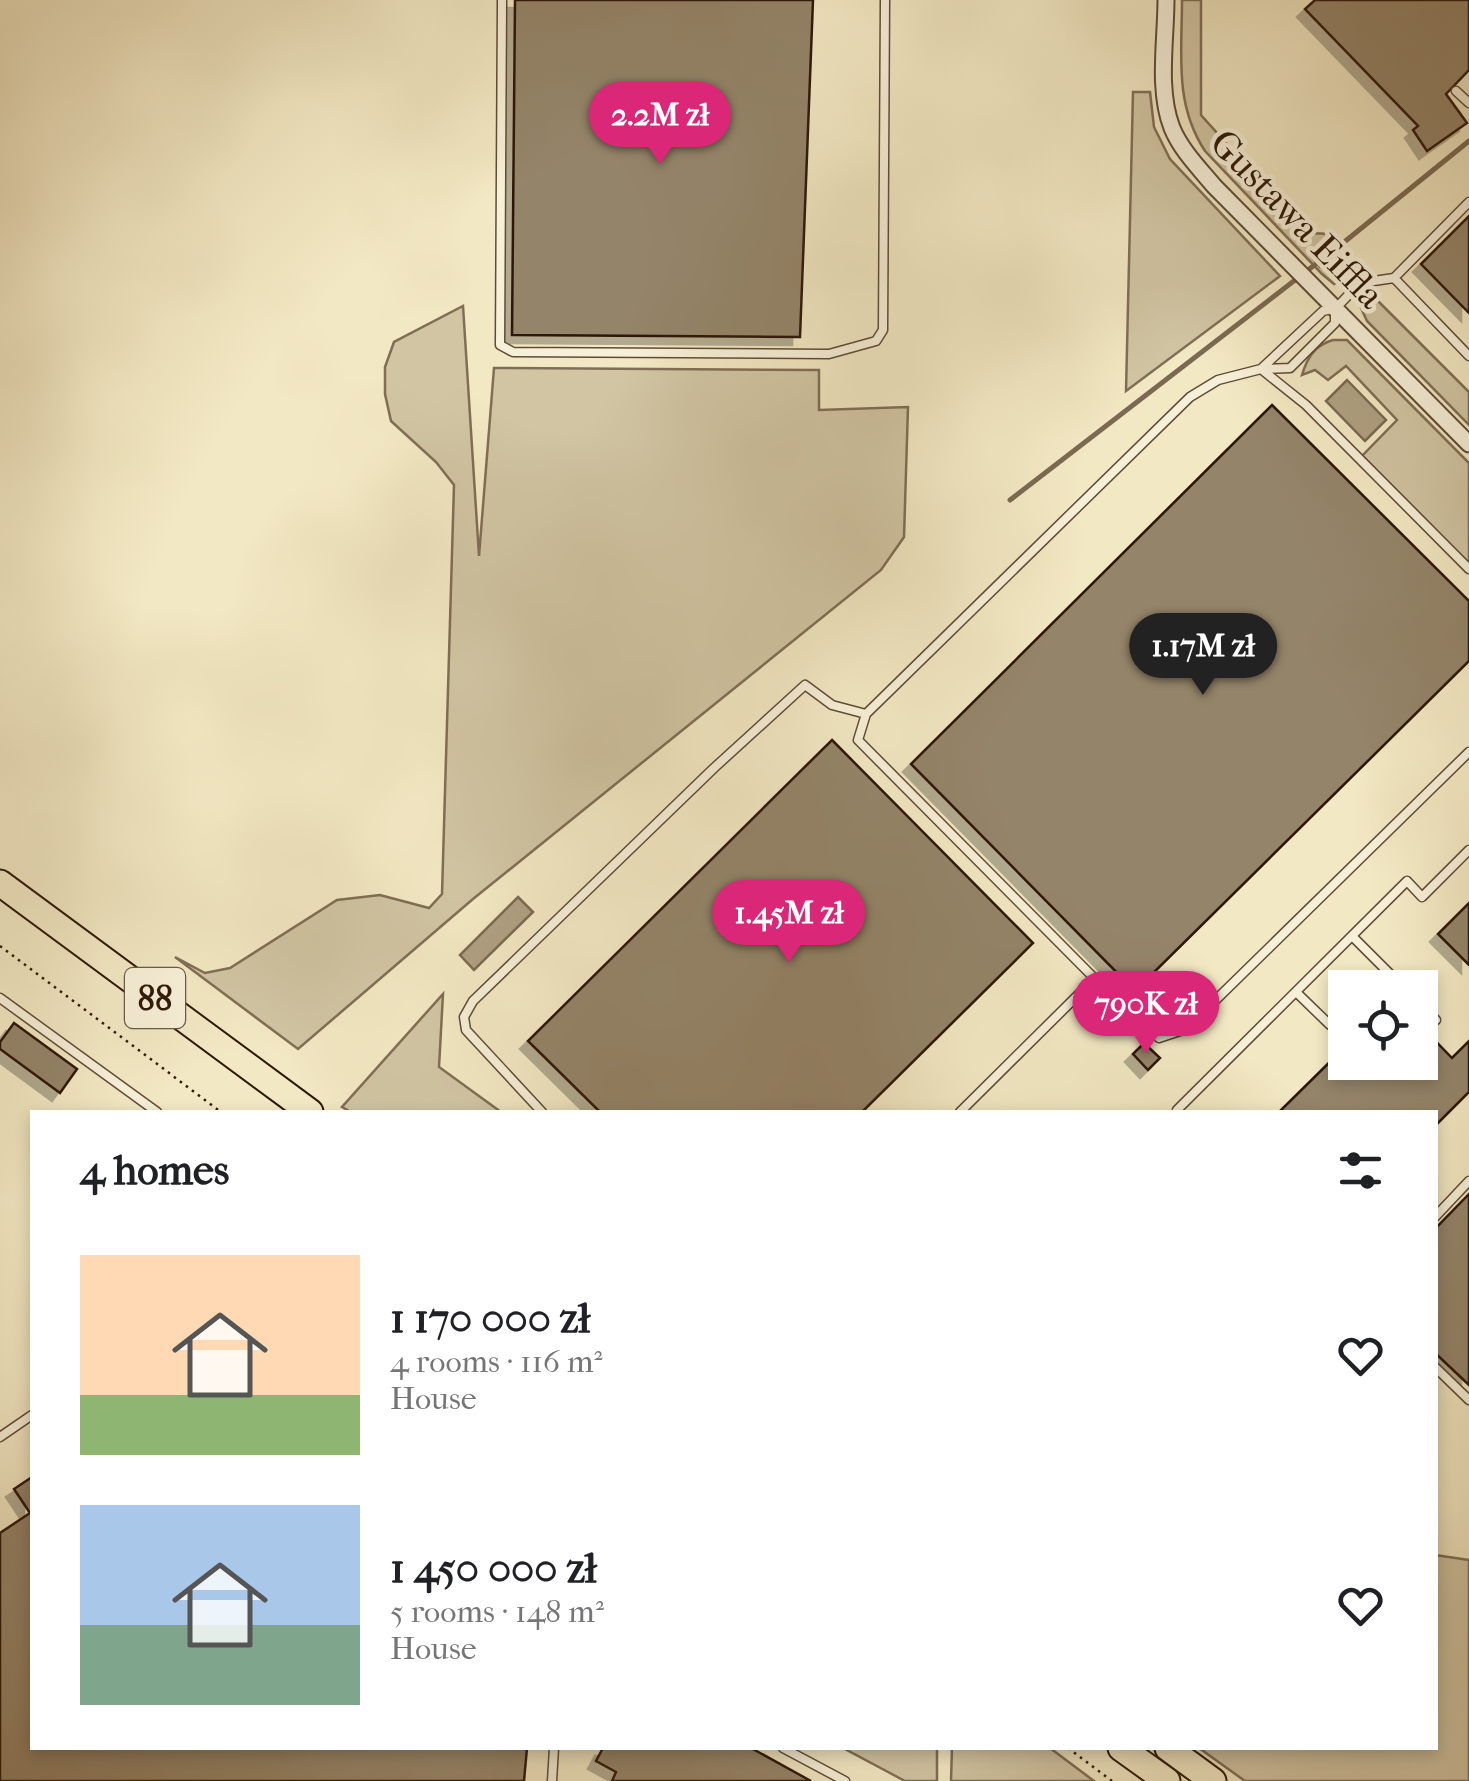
<!DOCTYPE html>
<meta charset="utf-8">
<style>
body{margin:0;font-family:"IM FELL French Canon",serif;background:#f2f2f2;color:#202124;height:100vh;display:flex;flex-direction:column;font-size:38px;white-space:nowrap}
*{box-sizing:border-box;margin:0}
p{font-size:32px;color:#757577}
.icon{flex:none;width:55px;height:55px;fill:none;stroke:currentColor;stroke-width:2;stroke-linecap:round;stroke-linejoin:round}
.map{position:relative;flex:1;overflow:hidden}
.drawer{position:absolute;left:30px;top:1110px;width:1408px;height:640px;display:flex;flex-direction:column;background:#fff;border-radius:0px;box-shadow:0 5px 15px #0003}
.drawer>*{flex:none}
.controls{position:absolute;left:1328px;top:970px;display:grid;gap:20px}
.controls a{display:grid;place-items:center;width:110px;height:110px;border-radius:0px;background:#fff;box-shadow:0 5px 15px #0003;font-size:50px}
.price{position:absolute;translate:-50% -85px;padding:0 22px;border-radius:35px;background:#db2777;color:#fff;font-size:32px;line-height:65px;filter:drop-shadow(0 2px 5px #0008)}
.price::after{content:'';position:absolute;left:50%;top:60px;width:30px;height:22px;margin-left:-15px;background:inherit;clip-path:polygon(0 0,100% 0,50% 100%)}
.price.current{background:#222;color:#fff}
ul{padding:0;list-style:none}
li{display:flex;align-items:center;gap:30px;height:250px;padding:0 50px}
li span{display:grid;place-items:center;flex:none;width:280px;height:200px;border-radius:0px;color:#555}
li>.icon{margin-inline-start:auto}
span .icon{width:120px;height:120px;fill:#fffc;stroke-width:1}
li b{font-size:42px}
h2{display:flex;justify-content:space-between;align-items:center;height:120px;padding:0 50px;font-size:42px}
.map>svg:first-child{display:block}
.green{fill:#d1c5a3;stroke:#806e55;stroke-width:2.5}
.water{fill:#afa183;stroke:#7b6a51;stroke-width:2.5}
.lines{fill:none;stroke-linecap:round;stroke-linejoin:round}
.stream{stroke:#7b6a51;stroke-width:5}
.building{fill:#948469;stroke:#2e1807;stroke-width:2.5;filter:url(#shadow)}
.service-casing{stroke:#5f4c36;stroke-width:11}
.minor-casing{stroke:#5f4c36;stroke-width:19}
.primary-casing{stroke:#2e1807;stroke-width:29}
.path{stroke:#2e1807;stroke-width:2.5;stroke-dasharray:2.5 5;stroke-linecap:butt}
.service{stroke:#f7f0d8;stroke-width:8}
.minor{stroke:#f7f0d8;stroke-width:15}
.primary{stroke:#f2e8c3;stroke-width:25}
.labels{text-anchor:middle;dominant-baseline:central;stroke-width:9;stroke-linejoin:round;paint-order:stroke}
.shield{fill:#f7f0d8;stroke:#6a5946;stroke-width:2.5}
.shield-label{font-size:35px;font-weight:bold;fill:#2e1807}
.street-label{font-size:38px;fill:#2e1807;stroke:#f7f0d8}
</style>
<div class="map">
<svg width="1469" height="1781" viewBox="0 0 1469 1781">
<defs>
<filter id="shadow"><feDropShadow dx="-8" dy="8" stdDeviation="0" flood-color="#0004"/></filter>
</defs>
<rect width="100%" height="100%" fill="#f2e8c3"/>
<filter id="stains"><feTurbulence type="fractalNoise" baseFrequency=".002" numOctaves="4"/><feColorMatrix values="0 0 0 0 .2 0 0 0 0 .09 0 0 0 0 .02 0 0 0 .5 -.17"/></filter>
<radialGradient id="worn" r=".72"><stop offset=".6" stop-color="#630" stop-opacity="0"/><stop offset="1" stop-color="#630" stop-opacity=".3"/></radialGradient>
<path class="green" d="M1182,0H1201V115L1307,233L1333,234L1335,237L1311,256L1320,267L1330,260L1348,276L1334,284L1322,274L1205,151C1174,104 1182,54 1182,0Z
M1133,92H1150L1154,127L1170,159L1280,276L1126,391Z
M1371,294L1469,392V425L1367,321L1361,308L1364,298Z
M463,306L479,556L494,368L819,370V410L908,407L904,537L881,570L473,899L298,1049L175,957L205,973L230,968L337,900L380,895L429,908L442,894L454,485L436,462L391,421L385,394V367L394,342Z
M1333,340H1347L1469,463V563L1362,456L1397,420L1346,366L1328,380L1315,370L1302,375C1307,358 1315,345 1333,340Z
M443,994L439,1067L501,1112H351L342,1107Z
M1435,1555L1469,1560V1781H1245L1199,1748H1435Z
M843,1748H937V1781H905Z
M952,1748H1050L1094,1781H951Z"/>
<path class="water" d="M1347,380L1386,420L1365,441L1326,401Z
M518,897L533,912L474,970L460,955Z"/>
<g class="lines">
<path class="stream" d="M1010,500L1343,243L1469,141"/>
</g>
<path class="building" d="M515,0H813L800,337L512,335Z
M1315,0H1469V70L1446,94L1467,123L1427,151L1413,130L1418,126L1305,9Z
M1469,216V313L1421,264Z
M1272,405L1469,601V661L1135,991L911,764Z
M832,740L1033,943L862,1112H600L528,1041Z
M1469,903V965L1438,934Z
M14,1023L77,1069L60,1093L0,1049V1042Z
M1420,1025L1452,1058L1469,1041V1092L1435,1126V1112H1279L1345,1047V1062H1420Z
M1144,1043L1160,1058L1148,1070L1133,1054Z
M1469,1194V1385L1435,1353V1229Z
M32,1477V1748H527L524,1781H0V1533L30,1513L14,1489Z
M603,1748H751L811,1781H612L616,1772L596,1761Z"/>
<g class="lines">
<defs>
<path id="service" d="M502,0L500,345L513,352L829,354L876,341L883,330L885,0
M1456,91L1469,103
M1394,278L1469,356
M1261,369L1306,405L1469,569
M1263,369L1290,368L1335,323V313
M1352,936L1404,988
M1108,992L858,740L866,714L1190,397L1218,380L1261,369L1323,311L1336,308L1360,283L1394,278L1469,202
M1296,992L1330,1025
M0,998L157,1112
M1420,1004L1436,1020
M1177,1110L1407,881L1422,897L1469,850
M542,1112L466,1030L464,1017L473,1001L714,768L805,685L832,705L866,714
M960,1112L1081,992H1108L1159,1038L1186,1029L1469,752
M1435,1217L1469,1181
M1435,1367L1469,1400
M0,1437L32,1415
M783,1748L845,1781
M552,1781L554,1748"/>
<path id="minor" d="M1166,0C1166,40 1157,90 1172,128C1181,150 1199,168 1214,186L1469,444"/>
<path id="primary" d="M0,883L310,1112
M1121,1748L1167,1781
M1168,1748L1213,1781"/>
</defs>
<use href="#service" class="service-casing"/>
<use href="#minor" class="minor-casing"/>
<use href="#primary" class="primary-casing"/>
<path class="path" d="M0,946L221,1112
M1068,1748L1112,1781"/>
<use href="#service" class="service"/>
<use href="#minor" class="minor"/>
<use href="#primary" class="primary"/>
</g>
<g class="labels">
<rect class="shield" x="125" y="968" width="60" height="60" rx="8"/>
<g class="shield-label">
<text x="155" y="998">88</text>
</g>
<g class="street-label">
<text transform="translate(1297 219) rotate(46)">Gustawa Eiffla</text>
</g>
</g>
<rect width="100%" height="100%" filter="url(#stains)"/>
<rect width="100%" height="100%" fill="url(#worn)"/>
</svg>
<div class="controls">
<a><svg class="icon" aria-label="locate" viewBox="0 0 24 24"><circle cx="12" cy="12" r="6"/><path d="M12 2v4M12 18v4M2 12h4M18 12h4"/></svg></a>
</div>
<b class="price" style="left:660px;top:167px">2.2M zł</b>
<b class="price current" style="left:1203px;top:698px">1.17M zł</b>
<b class="price" style="left:789px;top:965px">1.45M zł</b>
<b class="price" style="left:1146px;top:1056px">790K zł</b>
<section class="drawer">
<h2>4 homes<svg class="icon" aria-label="filters" viewBox="0 0 24 24"><path d="M4 7h16M4 17h16"/><circle cx="9" cy="7" r="2"/><circle cx="15" cy="17" r="2"/></svg></h2>
<ul>
<li><span style="background:linear-gradient(#ffd9b3 70%,#8fb573 0)"><svg class="icon" aria-label="home" viewBox="0 0 24 24"><path d="M3 11l9-7 9 7M6 9v11h12V9"/></svg></span><div><b>1 170 000 zł</b><p>4 rooms · 116 m²</p><p>House</p></div><svg class="icon" aria-label="heart" viewBox="0 0 24 24"><path d="M12 20l-8-8c-3-5 5-10 8-4 3-6 11-1 8 4z"/></svg></li>
<li><span style="background:linear-gradient(#a9c7e8 60%,#7fa58c 0)"><svg class="icon" aria-label="home" viewBox="0 0 24 24"><path d="M3 11l9-7 9 7M6 9v11h12V9"/></svg></span><div><b>1 450 000 zł</b><p>5 rooms · 148 m²</p><p>House</p></div><svg class="icon" aria-label="heart" viewBox="0 0 24 24"><path d="M12 20l-8-8c-3-5 5-10 8-4 3-6 11-1 8 4z"/></svg></li>
</ul>
</section>
</div>
